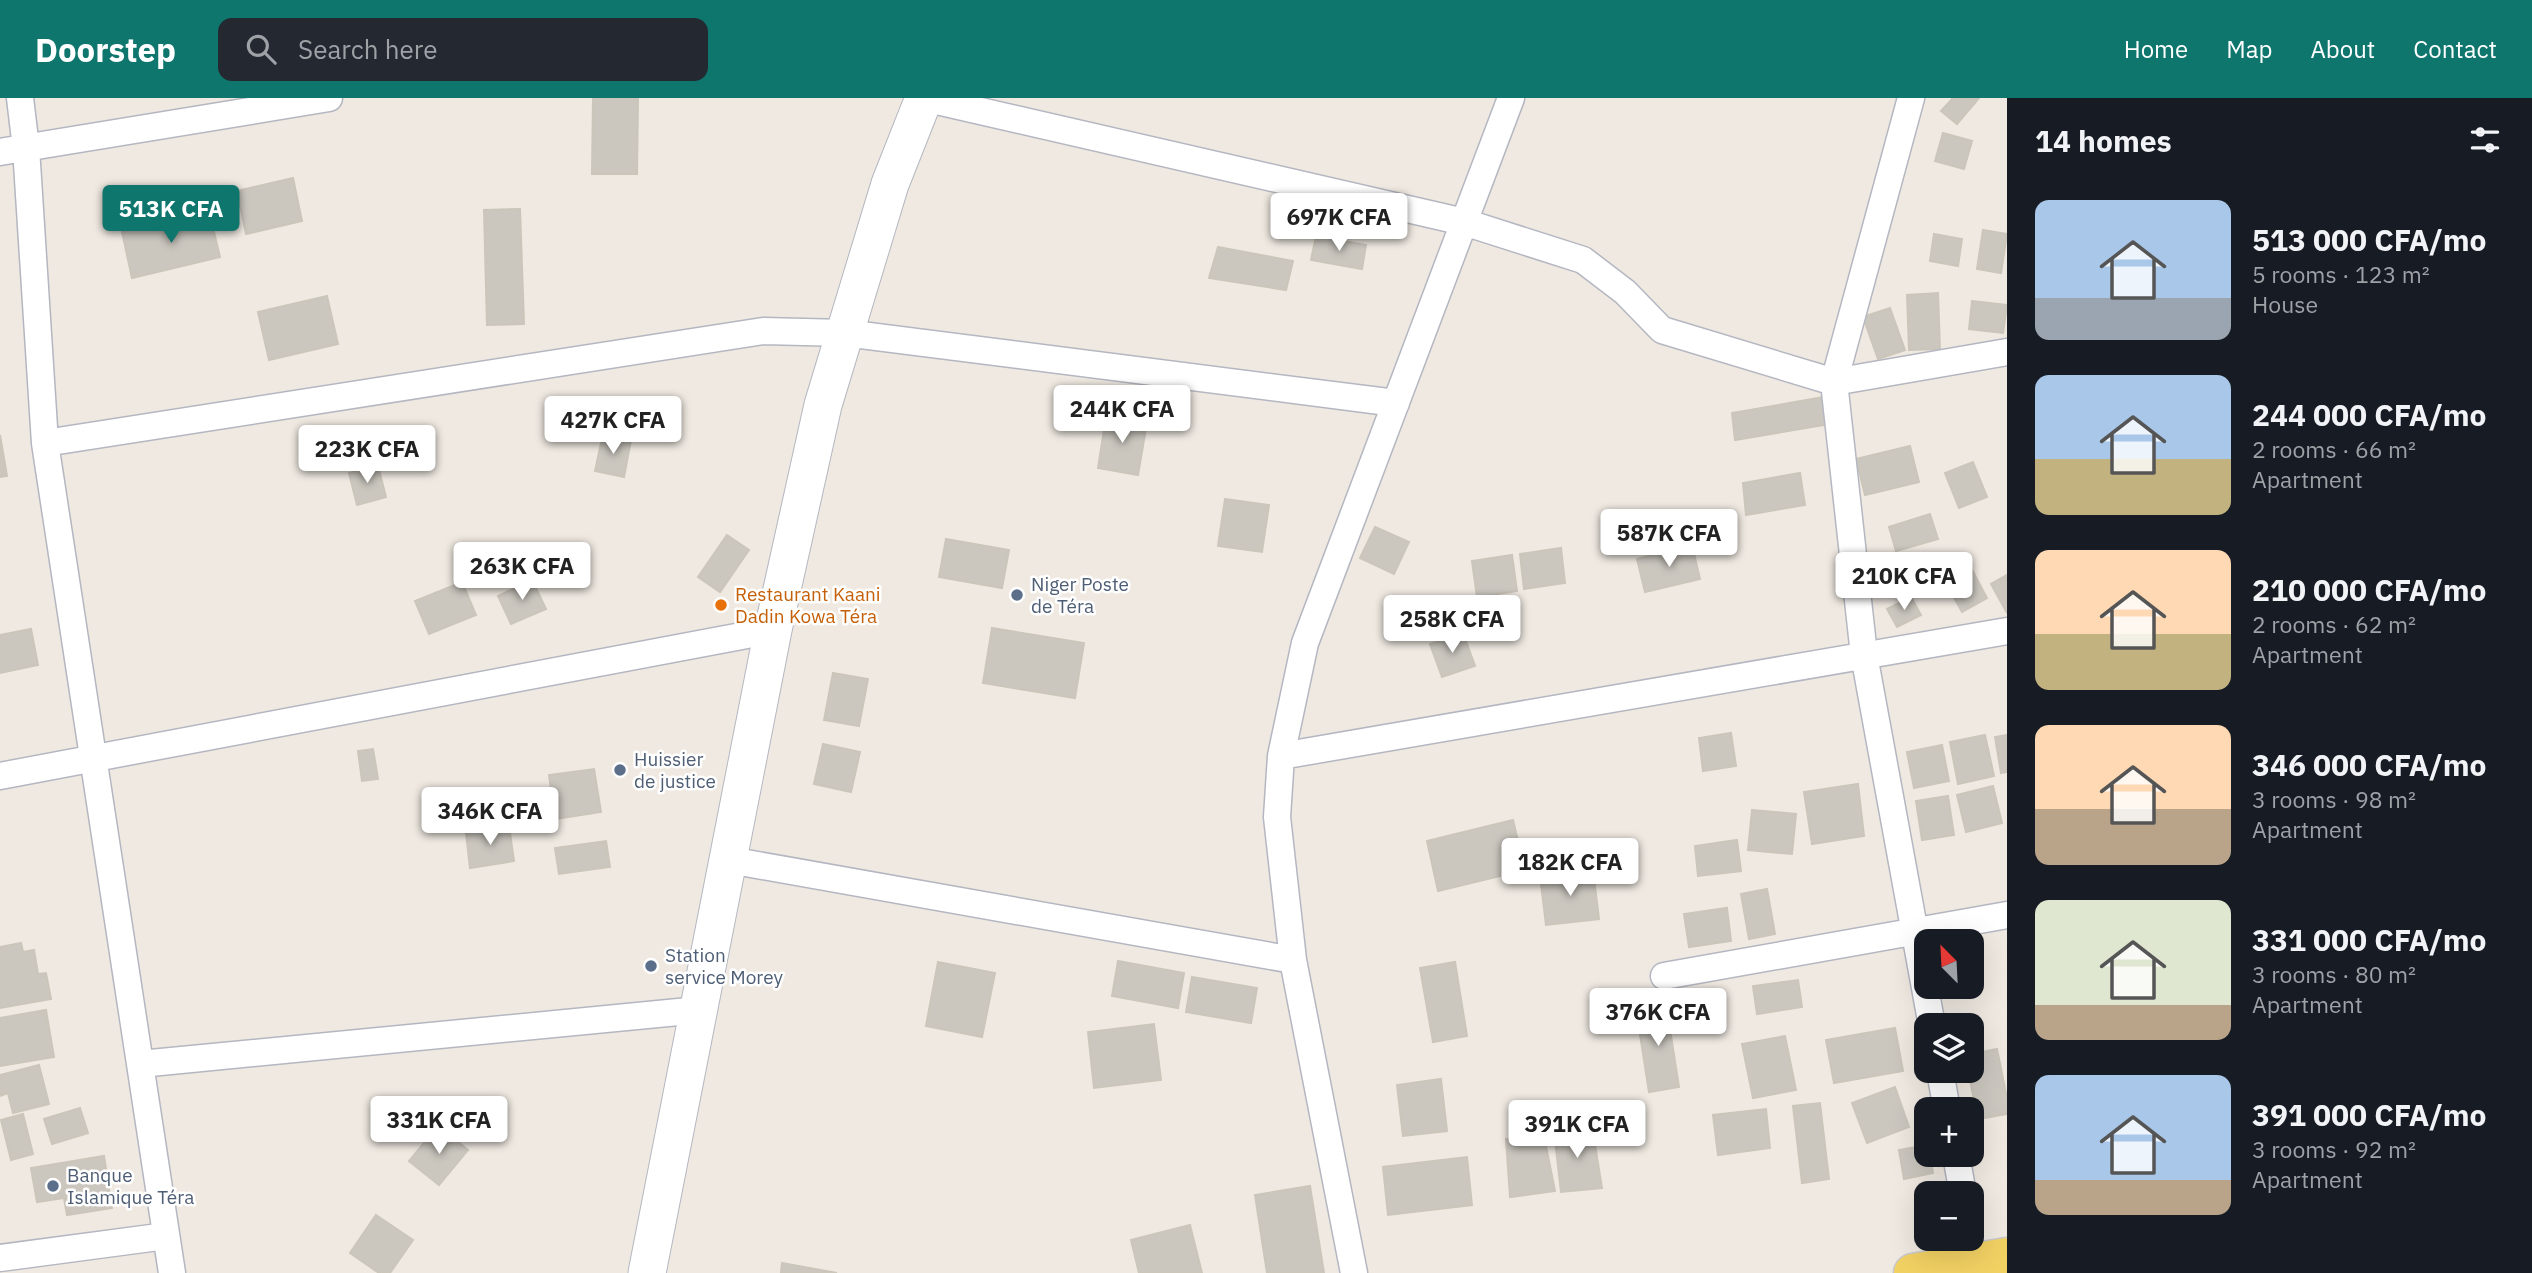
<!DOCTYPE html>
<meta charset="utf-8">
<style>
body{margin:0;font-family:"IBM Plex Sans",sans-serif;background:#242831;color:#f1f3f6;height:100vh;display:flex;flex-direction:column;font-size:26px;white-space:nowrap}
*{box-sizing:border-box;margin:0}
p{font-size:23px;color:#9ea1a6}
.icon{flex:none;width:38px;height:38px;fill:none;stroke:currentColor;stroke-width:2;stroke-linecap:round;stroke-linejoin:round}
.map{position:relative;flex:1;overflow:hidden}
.panel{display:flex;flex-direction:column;background:#171b24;width:525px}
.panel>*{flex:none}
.needle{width:46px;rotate:336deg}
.tools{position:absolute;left:1914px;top:831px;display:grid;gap:14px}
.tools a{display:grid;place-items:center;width:70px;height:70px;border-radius:14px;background:#171b24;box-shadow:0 7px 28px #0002;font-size:35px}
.price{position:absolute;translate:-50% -60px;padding:0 16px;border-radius:7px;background:#fff;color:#222;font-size:23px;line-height:46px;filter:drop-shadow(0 2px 4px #0008)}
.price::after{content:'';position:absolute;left:50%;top:42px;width:21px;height:16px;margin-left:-10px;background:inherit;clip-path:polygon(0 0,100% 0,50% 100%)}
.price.selected{background:#0f766e;color:#fff}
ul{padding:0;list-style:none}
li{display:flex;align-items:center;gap:21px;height:175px;padding:0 28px}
li span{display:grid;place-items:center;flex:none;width:196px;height:140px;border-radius:14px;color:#555}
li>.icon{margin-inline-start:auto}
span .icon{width:84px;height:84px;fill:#fffc;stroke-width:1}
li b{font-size:30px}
h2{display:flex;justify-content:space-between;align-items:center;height:84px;padding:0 28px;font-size:30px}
header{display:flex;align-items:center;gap:42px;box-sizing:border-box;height:98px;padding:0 35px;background:#0f766e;color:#fff}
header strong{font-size:33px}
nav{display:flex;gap:38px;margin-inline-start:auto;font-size:24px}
.search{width:490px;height:63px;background:#242831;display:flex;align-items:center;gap:18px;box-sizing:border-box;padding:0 24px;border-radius:14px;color:#9ea1a6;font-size:26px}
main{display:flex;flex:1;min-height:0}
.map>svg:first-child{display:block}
.building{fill:#cbc7bf;stroke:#cbc5ba;stroke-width:2}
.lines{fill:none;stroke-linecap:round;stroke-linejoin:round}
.street-casing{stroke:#b4b7c1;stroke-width:29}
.secondary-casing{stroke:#b4b7c1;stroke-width:39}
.primary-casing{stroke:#c9c9c9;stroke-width:41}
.street{stroke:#fff;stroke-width:26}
.secondary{stroke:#fff;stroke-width:37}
.primary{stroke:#f2d163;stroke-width:38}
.service-dot{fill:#5c6f8a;stroke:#fff;stroke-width:2.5}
.food-dot{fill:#e8710a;stroke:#fff;stroke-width:2.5}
.labels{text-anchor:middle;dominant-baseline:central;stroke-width:5;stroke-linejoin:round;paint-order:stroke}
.service-label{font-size:19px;fill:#4e5e75;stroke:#fff;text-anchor:start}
.food-label{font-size:19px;fill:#c56008;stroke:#fff;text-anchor:start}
</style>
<header>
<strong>Doorstep</strong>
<div class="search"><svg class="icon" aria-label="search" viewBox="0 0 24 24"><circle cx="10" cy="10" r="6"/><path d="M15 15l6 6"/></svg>Search here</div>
<nav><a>Home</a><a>Map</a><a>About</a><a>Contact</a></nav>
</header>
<main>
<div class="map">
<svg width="2007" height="1175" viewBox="0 0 2007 1175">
<rect width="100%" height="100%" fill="#efe9e1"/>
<path class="building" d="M593,0H638L637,76H592Z
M1953,0H1979L1957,26L1941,13Z
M1943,35L1972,43L1964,71L1935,63Z
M293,80L302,123L246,136L237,93Z
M1329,89L1377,99L1371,125L1324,116Z
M520,111L524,226L487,227L484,112Z
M209,113L220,159L132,180L122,134Z
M1983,132L2007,136L2001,175L1977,171Z
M1934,136L1962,141L1958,168L1930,163Z
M1316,138L1366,147L1362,171L1311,162Z
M1218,149L1293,163L1286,192L1209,180Z
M1938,195L1940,251L1909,252L1907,197Z
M327,198L338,246L269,262L258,214Z
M1972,203L2007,207L2003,235L1969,231Z
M1890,210L1905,252L1878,261L1863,219Z
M1824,299L1830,326L1735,342L1732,315Z
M1106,319L1147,324L1138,377L1098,370Z
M603,336L631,342L624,379L595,373Z
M0,337L7,378L0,379Z
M1910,348L1919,384L1865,397L1856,361Z
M1973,364L1987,399L1959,410L1945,375Z
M378,368L386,399L357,407L349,375Z
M1800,375L1805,407L1746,417L1743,385Z
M1225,401L1269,407L1262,454L1218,448Z
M1930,416L1938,441L1896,453L1889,429Z
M1375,429L1409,444L1394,476L1360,460Z
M727,437L749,452L720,494L698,479Z
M946,441L1009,452L1002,490L939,479Z
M1692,447L1700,481L1645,494L1637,461Z
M1561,450L1565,485L1524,491L1520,456Z
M1512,457L1517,493L1477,499L1472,463Z
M1971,470L1987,500L1962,514L1945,484Z
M2007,477V515L1991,486Z
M532,482L546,511L511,526L498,498Z
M462,484L476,517L429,536L415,503Z
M1911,499L1921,517L1897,529L1887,511Z
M992,530L1084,545L1075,600L983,585Z
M31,531L38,567L0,575V537Z
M1463,535L1475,568L1442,579L1430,546Z
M833,575L868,581L859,628L824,622Z
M1731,635L1736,668L1703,673L1699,640Z
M1985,637L1994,678L1958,686L1950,644Z
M2007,637V674L2001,675L1995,639Z
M823,646L860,654L851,694L814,686Z
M1942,647L1949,683L1914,690L1907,654Z
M373,651L378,681L362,683L358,653Z
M594,671L601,714L555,721L549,677Z
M1858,686L1864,738L1812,746L1804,694Z
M1993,688L2002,725L1966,734L1957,697Z
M1948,698L1954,737L1922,742L1916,703Z
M1752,712L1796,716L1792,756L1748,752Z
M1513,722L1525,772L1438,793L1427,743Z
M509,728L514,763L470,770L466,735Z
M1737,742L1741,773L1698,778L1695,748Z
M606,743L610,769L559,776L555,750Z
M1593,772L1599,821L1546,827L1540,778Z
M1767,791L1775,836L1749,841L1741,796Z
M1727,810L1731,843L1689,849L1684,816Z
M21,845L23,854L34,852L38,876L46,875L51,901L0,910V849Z
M1118,863L1184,875L1178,910L1112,898Z
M938,864L995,875L982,939L926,928Z
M1455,864L1467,938L1433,944L1420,870Z
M1192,879L1257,890L1251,925L1186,914Z
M1798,882L1802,909L1757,916L1753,888Z
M1666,906L1679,989L1649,994L1636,911Z
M46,912L54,959L0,968V920Z
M1154,926L1161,982L1094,990L1088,934Z
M1895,930L1903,973L1834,985L1826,942Z
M1785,938L1796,992L1753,1000L1742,946Z
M1997,951L2007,1000V1016L1978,1021L1968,973H1972V956Z
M39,967L49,1006L13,1015L8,995L0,998V977Z
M1441,981L1447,1033L1403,1038L1397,987Z
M1895,989L1909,1029L1867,1045L1852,1005Z
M1820,1005L1829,1081L1802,1085L1793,1008Z
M80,1010L88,1035L52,1046L44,1021Z
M1766,1011L1770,1050L1718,1057L1713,1017Z
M23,1016L33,1056L11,1062L1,1022Z
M438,1028L468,1052L439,1087L409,1063Z
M1592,1028L1602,1090L1561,1094L1554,1033Z
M1543,1033L1555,1093L1510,1099L1506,1041Z
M1927,1047V1057H1930L1933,1075L1904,1081L1899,1052Z
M104,1058L112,1110L67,1117L64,1100L37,1104L31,1070Z
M1467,1059L1472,1107L1388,1117L1383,1069Z
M1310,1088L1324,1175H1267L1255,1097Z
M376,1117L413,1142L390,1175H379L350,1155Z
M1190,1127L1202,1175H1139L1131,1142Z
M782,1165L837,1175H781Z"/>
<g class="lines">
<defs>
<path id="street" d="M20,0L26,50L45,345L172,1175
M924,0L1464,124L1583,162L1625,194L1662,232L1834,284L2007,254
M1911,0L1834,284L1864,557L1932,928
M0,54L329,0
M45,345L763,233L845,235L1396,305
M1281,658L2007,533
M0,678L773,532
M729,762L1293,862
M1664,878L2007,817
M140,966L699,912
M1940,973L1947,1012
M1956,1057L1963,1096
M0,1160L166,1138
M1354,1175L1293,862L1277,719L1281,658L1305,545L1511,0"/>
<path id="secondary" d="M647,1175L773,532L823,307L890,86L924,0"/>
<path id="primary" d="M1913,1175L2007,1159"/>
</defs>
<use href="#street" class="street-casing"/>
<use href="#secondary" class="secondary-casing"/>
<use href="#primary" class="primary-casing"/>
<use href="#street" class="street"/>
<use href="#secondary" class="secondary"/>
<use href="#primary" class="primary"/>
</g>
<g class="service-dot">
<circle cx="1017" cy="497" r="7"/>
<circle cx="620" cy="672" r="7"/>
<circle cx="651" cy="868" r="7"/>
<circle cx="53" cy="1088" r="7"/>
</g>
<circle class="food-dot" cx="721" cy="507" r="7"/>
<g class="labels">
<g class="service-label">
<text x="1031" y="486">Niger Poste<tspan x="1031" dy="22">de Téra</tspan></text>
<text x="634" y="661">Huissier<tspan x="634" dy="22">de justice</tspan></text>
<text x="665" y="857">Station<tspan x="665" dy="22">service Morey</tspan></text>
<text x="67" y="1077">Banque<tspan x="67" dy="22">Islamique Téra</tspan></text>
</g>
<g class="food-label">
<text x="735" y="496">Restaurant Kaani<tspan x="735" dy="22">Dadin Kowa Téra</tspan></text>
</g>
</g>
</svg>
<div class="tools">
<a><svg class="needle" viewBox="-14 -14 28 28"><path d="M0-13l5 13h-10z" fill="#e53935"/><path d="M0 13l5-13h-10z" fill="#9ea1a6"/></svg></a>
<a><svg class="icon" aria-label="layers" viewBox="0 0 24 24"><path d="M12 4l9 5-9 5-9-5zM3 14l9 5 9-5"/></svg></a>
<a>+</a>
<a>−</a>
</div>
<b class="price selected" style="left:171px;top:147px">513K CFA</b>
<b class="price" style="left:1339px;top:155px">697K CFA</b>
<b class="price" style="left:1122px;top:347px">244K CFA</b>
<b class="price" style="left:613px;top:358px">427K CFA</b>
<b class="price" style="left:367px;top:387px">223K CFA</b>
<b class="price" style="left:1669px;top:471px">587K CFA</b>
<b class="price" style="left:522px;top:504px">263K CFA</b>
<b class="price" style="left:1904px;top:514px">210K CFA</b>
<b class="price" style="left:1452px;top:557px">258K CFA</b>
<b class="price" style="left:490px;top:749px">346K CFA</b>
<b class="price" style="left:1570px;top:800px">182K CFA</b>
<b class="price" style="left:1658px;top:950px">376K CFA</b>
<b class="price" style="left:439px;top:1058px">331K CFA</b>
<b class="price" style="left:1577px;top:1062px">391K CFA</b>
</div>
<section class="panel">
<h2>14 homes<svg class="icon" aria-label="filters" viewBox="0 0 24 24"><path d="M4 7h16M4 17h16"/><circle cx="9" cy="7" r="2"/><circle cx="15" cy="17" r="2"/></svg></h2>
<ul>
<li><span style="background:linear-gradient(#a9c7e8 70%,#9aa5b1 0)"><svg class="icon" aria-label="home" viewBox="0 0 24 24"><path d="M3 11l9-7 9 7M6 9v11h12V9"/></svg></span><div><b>513 000 CFA/mo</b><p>5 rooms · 123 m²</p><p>House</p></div></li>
<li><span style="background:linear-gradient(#a9c7e8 60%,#c2b280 0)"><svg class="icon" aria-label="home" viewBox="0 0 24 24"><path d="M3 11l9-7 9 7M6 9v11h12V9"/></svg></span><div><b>244 000 CFA/mo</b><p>2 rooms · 66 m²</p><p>Apartment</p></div></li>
<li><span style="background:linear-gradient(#ffd9b3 60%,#c2b280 0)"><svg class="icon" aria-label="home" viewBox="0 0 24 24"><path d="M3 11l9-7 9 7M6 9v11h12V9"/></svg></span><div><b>210 000 CFA/mo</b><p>2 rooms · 62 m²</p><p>Apartment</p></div></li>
<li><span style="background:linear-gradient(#ffd9b3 60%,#b9a48a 0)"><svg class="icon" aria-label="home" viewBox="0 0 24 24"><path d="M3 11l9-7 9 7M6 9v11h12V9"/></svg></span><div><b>346 000 CFA/mo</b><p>3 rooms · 98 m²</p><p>Apartment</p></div></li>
<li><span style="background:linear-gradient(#dfe7d0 75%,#b9a48a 0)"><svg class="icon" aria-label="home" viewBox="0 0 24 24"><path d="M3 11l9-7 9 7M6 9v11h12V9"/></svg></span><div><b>331 000 CFA/mo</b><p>3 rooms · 80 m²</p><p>Apartment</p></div></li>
<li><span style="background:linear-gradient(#a9c7e8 75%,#b9a48a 0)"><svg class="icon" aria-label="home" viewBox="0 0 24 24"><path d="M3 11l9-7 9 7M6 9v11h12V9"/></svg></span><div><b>391 000 CFA/mo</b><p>3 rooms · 92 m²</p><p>Apartment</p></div></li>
</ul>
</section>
</main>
